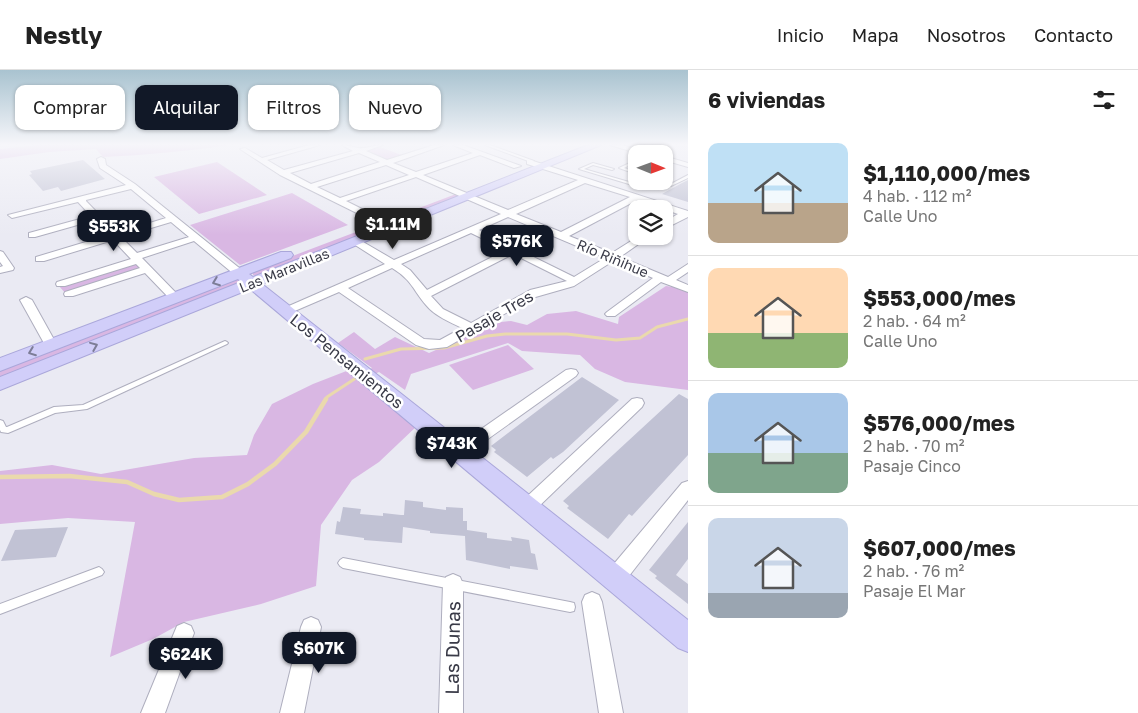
<!DOCTYPE html>
<html lang="es">
<meta charset="utf-8">
<style>
body{margin:0;font-family:"Golos Text",sans-serif;background:#f6f6f6;color:#222;height:100vh;display:flex;flex-direction:column;font-size:19px;white-space:nowrap}
*{box-sizing:border-box;margin:0}
p{font-size:16px;color:#767676}
.icon{flex:none;width:28px;height:28px;fill:none;stroke:currentColor;stroke-width:2;stroke-linecap:round;stroke-linejoin:round}
.map{position:relative;flex:1;overflow:hidden}
.sheet{display:flex;flex-direction:column;background:#fff;width:450px}
.sheet>*{flex:none}
.guide{position:absolute;left:15px;top:15px;width:475px;height:45px;display:flex;gap:10px}
.needle{width:32px;rotate:91deg}
.fabs{position:absolute;left:628px;top:75px;display:grid;gap:10px}
.fabs a{display:grid;place-items:center;width:45px;height:45px;border-radius:10px;background:#fff;box-shadow:0 1px 4px #0004;font-size:25px}
.price{position:absolute;translate:-50% -42px;padding:0 11px;border-radius:10px;background:#111827;color:#fff;font-size:16px;line-height:32px;filter:drop-shadow(0 1px 2px #0008)}
.price::after{content:'';position:absolute;left:50%;top:30px;width:15px;height:11px;margin-left:-8px;background:inherit;clip-path:polygon(0 0,100% 0,50% 100%)}
.price.selected{background:#222;color:#fff}
ul{padding:0;list-style:none}
li{display:flex;align-items:center;gap:15px;height:125px;padding:0 20px}
li+li{border-top:1px solid #e0e0e0}
li span{display:grid;place-items:center;flex:none;width:140px;height:100px;border-radius:10px;color:#555}
li>.icon{margin-inline-start:auto}
span .icon{width:60px;height:60px;fill:#fffc;stroke-width:1}
li b{font-size:21px}
h2{display:flex;justify-content:space-between;align-items:center;height:60px;padding:0 20px;font-size:21px}
.tag{padding:0 18px;border-radius:10px;background:#fff;box-shadow:0 1px 4px #0004;font-size:18px;line-height:45px}
.tag.selected{background:#111827;color:#fff}
header{display:flex;align-items:center;gap:30px;box-sizing:border-box;height:70px;padding:0 25px;background:#fff;border-bottom:1px solid #e0e0e0}
header strong{font-size:24px}
nav{display:flex;gap:28px;margin-inline-start:auto;font-size:18px}
main{display:flex;flex:1;min-height:0}
.map>svg:first-child{display:block}
.green{fill:#d9b7e3}
.lines{fill:none;stroke-linecap:round;stroke-linejoin:round}
.stream-far1{stroke:#ead9ad;stroke-width:3}
.stream{stroke:#ead9ad;stroke-width:4.5}
.building{fill:#c1c2d4}
.lane-casing{stroke:#aeaebe;stroke-width:2}
.street-casing{stroke:#aeaebe;stroke-width:2}
.secondary-casing{stroke:#aaa7da;stroke-width:2}
.lane{fill:#fff;fill-rule:evenodd}
.street{fill:#fff;fill-rule:evenodd}
.secondary{fill:#d1cef9;fill-rule:evenodd}
.oneway{stroke:#7d7d97}
.labels{text-anchor:middle;dominant-baseline:central;stroke-width:5;stroke-linejoin:round;paint-order:stroke}
.far-street-label{font-size:14px;fill:#393a47;stroke:#fff}
.street-label{font-size:16px;fill:#393a47;stroke:#fff}
.near-street-label{font-size:19px;fill:#393a47;stroke:#fff}
</style>
<header>
<strong>Nestly</strong>
<nav><a>Inicio</a><a>Mapa</a><a>Nosotros</a><a>Contacto</a></nav>
</header>
<main>
<div class="map">
<svg width="688" height="643" viewBox="0 0 688 643">
<rect width="100%" height="100%" fill="#eaeaf3"/>
<path class="green" d="M39,75H230C188,81 145,85 103,87L96,79L49,82L0,89V79Z
M380,77L404,86L388,91L365,81Z
M217,92L267,125L199,144L154,107Z
M292,123L348,155L240,195L190,155Z
M456,124L462,126L259,207L253,205V201Z
M137,191L145,198L66,224L59,216Z
M239,208L244,212L0,309V300Z
M666,216L688,219V320L625,312L595,299L580,285L522,281L508,273L411,304L405,320L379,302L362,310L418,355L379,392L352,410L321,455L316,516L261,534L184,552L153,569L110,587L135,452L68,448L0,454V401L52,395L101,404L194,388L247,385L254,365L272,334L313,314L349,300L356,306L372,298L338,273L354,262L375,279L395,267L429,283L501,252L511,251L527,255L547,244L576,241L618,254L619,247Z
M508,275L534,299L473,320L449,295Z"/>
<g class="lines">
<path class="stream-far1" d="M365,289L401,279L444,278L487,266L505,264H567L616,270L640,268L657,257L688,249
M325,331L327,327L356,308"/>
<path class="stream" d="M0,407L69,406L127,412L154,424L179,430L222,427L248,414L275,394L306,362L326,329"/>
</g>
<path class="building" d="M83,90L105,109L61,121L58,117L43,121L29,105L32,104L30,101Z
M688,110V132L662,124L682,113Z
M582,307L619,330L563,382L553,389L551,387L527,407L494,382L496,380L491,376Z
M679,324L688,329V385L632,446L629,444L608,469L567,438L569,436L563,431Z
M405,430L423,432V437L446,440V437L463,438V451H467V460L487,463V468L512,471L511,467L529,470L531,483L535,484L538,500L510,496V499L466,490L465,466L430,463V461L403,457L402,473L364,470V468L335,464L337,451L340,452L343,437L361,439L360,444L383,446V443L401,445H404Z
M688,452V489L676,505L688,514V534L655,508L657,506L649,500Z
M68,457L56,487L1,491L15,460Z"/>
<g class="lines">
<defs>
<path id="lane" d="M485,75H490L534,91L531,92Z
M636,90V92L624,98L636,102V104L619,98Z
M672,90L675,91L664,96V94Z
M593,93L614,99L612,100L593,95L584,99L629,112L636,109V111L629,114L579,99Z
M688,105V108L671,116L657,111H664L671,114Z
M225,271L227,272L228,273L227,274L87,339L55,343L8,363L1,362L0,360V350L3,351L6,357H7L54,337L83,335Z
M343,488L570,532L574,533L575,537L574,541L570,542L343,498L340,496L338,493L340,490Z
M99,497L102,499L104,502L102,505L0,544V534Z"/>
<path id="street" d="M309,75H320L267,90L284,100L353,81L342,75C348,75 352,77 358,78C364,79 376,75 383,75L366,81L387,90L434,75H444L393,93L416,102L473,83L453,75H463L521,96L514,98L480,85L423,105L508,140L578,110L527,94V90H530L688,141V147L664,159V152L678,144L637,130L569,166L612,183L639,166H650L620,187L668,207L688,194V202L676,210L688,215V222L661,212L615,246H607L605,244L607,242L653,208L613,191L574,216L532,228L447,277L429,279L416,275L339,222L290,243H282L280,241L282,239L385,194L352,173V169H358L394,190L501,144L416,107L346,131L380,148L381,150L377,153L280,105L240,79L245,78L262,88ZM359,83L380,92L311,114L290,103ZM386,95L409,105L340,128L317,117ZM585,113L630,127L561,162L516,144ZM508,147L605,188L574,207L479,160ZM471,163L506,180L427,220L410,200L401,194ZM513,184L567,211L530,220L471,253L443,239L431,226ZM392,198C412,210 413,220 426,235C435,246 450,252 462,258L440,270L424,269L348,218Z
M610,75H622L652,84H640Z
M664,86L688,93V97L664,90Z
M101,87L105,89L106,95L135,114L243,201L244,203L243,205H235L194,171L142,188L179,226L181,228L179,230H171L145,203L73,226H65L64,224L65,222L140,198L136,194L65,216H57L56,214L57,212L131,189L113,170L44,191H36V187L109,165L95,150L35,167H29V163L91,146L78,132L12,148L8,145L126,115L100,98L97,89ZM131,119L166,148L117,163L86,131V130ZM171,152L189,167L137,183L121,167Z
M0,181L3,182L14,198L13,200L0,203V197L3,196L0,192Z
M26,227L32,230L57,275L55,278L51,279L45,275L20,230Z
M571,299L576,300L578,303L576,306L464,386L459,388L454,386L451,382L454,378L566,300Z
M637,328L642,329L644,333L642,337L533,442L527,445L521,442L518,437L521,432L632,329Z
M688,411V430L622,515L615,517L608,515L605,508L608,501L682,413Z
M453,504L460,507L463,514V643H439L443,514L446,507Z
M592,522L599,525L602,532L623,643H599L582,532L585,525Z
M311,547L318,550L321,557L304,643H280L301,557L304,550Z
M184,553L191,556L194,563L165,643H141L177,556Z"/>
<path id="secondary" d="M588,75H601L262,214L688,550V582L678,578L250,219L0,320V307L241,212L238,209L0,301V288L281,182H291L293,185L291,188L249,204L253,207Z"/>
</defs>
<use href="#lane" class="lane-casing"/>
<use href="#street" class="street-casing"/>
<use href="#secondary" class="secondary-casing"/>
<use href="#lane" class="lane"/>
<use href="#street" class="street"/>
<use href="#secondary" class="secondary"/>
</g>
<defs><path id="oneway-chevron" d="M-2-3.5L2.5 0L-2 3.5" fill="none" stroke-width="1.6" stroke-linecap="round" stroke-linejoin="round" transform="scale(1.25)"/></defs>
<g class="oneway">
<use href="#oneway-chevron" transform="translate(216 212) rotate(159)"/>
<use href="#oneway-chevron" transform="translate(94 276) rotate(-22)"/>
<use href="#oneway-chevron" transform="translate(32 282) rotate(159)"/>
</g>
<linearGradient id="sky" x2="0" y2="1"><stop stop-color="#a9c3d0"/><stop offset="0.45" stop-color="#f6f6fa"/><stop offset="1" stop-color="#f6f6fa" stop-opacity="0"/></linearGradient>
<rect width="688" height="165" fill="url(#sky)"/>
<g class="labels">
<g class="far-street-label">
<text transform="translate(613 188) rotate(23)">Río Riñihue</text>
<text transform="translate(284 200) rotate(-22)">Las Maravillas</text>
</g>
<g class="street-label">
<text transform="translate(494 246) rotate(-30)">Pasaje Tres</text>
<text transform="translate(347 291) rotate(39)">Los Pensamientos</text>
</g>
<g class="near-street-label">
<text transform="translate(452 578) rotate(-89)">Las Dunas</text>
</g>
</g>
</svg>
<div class="fabs">
<a><svg class="needle" viewBox="-14 -14 28 28"><path d="M0-13l5 13h-10z" fill="#e53935"/><path d="M0 13l5-13h-10z" fill="#767676"/></svg></a>
<a><svg class="icon" aria-label="layers" viewBox="0 0 24 24"><path d="M12 4l9 5-9 5-9-5zM3 14l9 5 9-5"/></svg></a>
</div>
<b class="price selected" style="left:393px;top:180px">$1.11M</b>
<b class="price" style="left:114px;top:182px">$553K</b>
<b class="price" style="left:517px;top:197px">$576K</b>
<b class="price" style="left:452px;top:399px">$743K</b>
<b class="price" style="left:319px;top:604px">$607K</b>
<b class="price" style="left:186px;top:610px">$624K</b>
<div class="guide">
<a class="tag">Comprar</a>
<a class="tag selected">Alquilar</a>
<a class="tag">Filtros</a>
<a class="tag">Nuevo</a>
</div>
</div>
<section class="sheet">
<h2>6 viviendas<svg class="icon" aria-label="filters" viewBox="0 0 24 24"><path d="M4 7h16M4 17h16"/><circle cx="9" cy="7" r="2"/><circle cx="15" cy="17" r="2"/></svg></h2>
<ul>
<li><span style="background:linear-gradient(#bfe0f5 60%,#b9a48a 0)"><svg class="icon" aria-label="home" viewBox="0 0 24 24"><path d="M3 11l9-7 9 7M6 9v11h12V9"/></svg></span><div><b>$1,110,000/mes</b><p>4 hab. · 112 m²</p><p>Calle Uno</p></div></li>
<li><span style="background:linear-gradient(#ffd9b3 65%,#8fb573 0)"><svg class="icon" aria-label="home" viewBox="0 0 24 24"><path d="M3 11l9-7 9 7M6 9v11h12V9"/></svg></span><div><b>$553,000/mes</b><p>2 hab. · 64 m²</p><p>Calle Uno</p></div></li>
<li><span style="background:linear-gradient(#a9c7e8 60%,#7fa58c 0)"><svg class="icon" aria-label="home" viewBox="0 0 24 24"><path d="M3 11l9-7 9 7M6 9v11h12V9"/></svg></span><div><b>$576,000/mes</b><p>2 hab. · 70 m²</p><p>Pasaje Cinco</p></div></li>
<li><span style="background:linear-gradient(#c9d6e8 75%,#9aa5b1 0)"><svg class="icon" aria-label="home" viewBox="0 0 24 24"><path d="M3 11l9-7 9 7M6 9v11h12V9"/></svg></span><div><b>$607,000/mes</b><p>2 hab. · 76 m²</p><p>Pasaje El Mar</p></div></li>
</ul>
</section>
</main>
